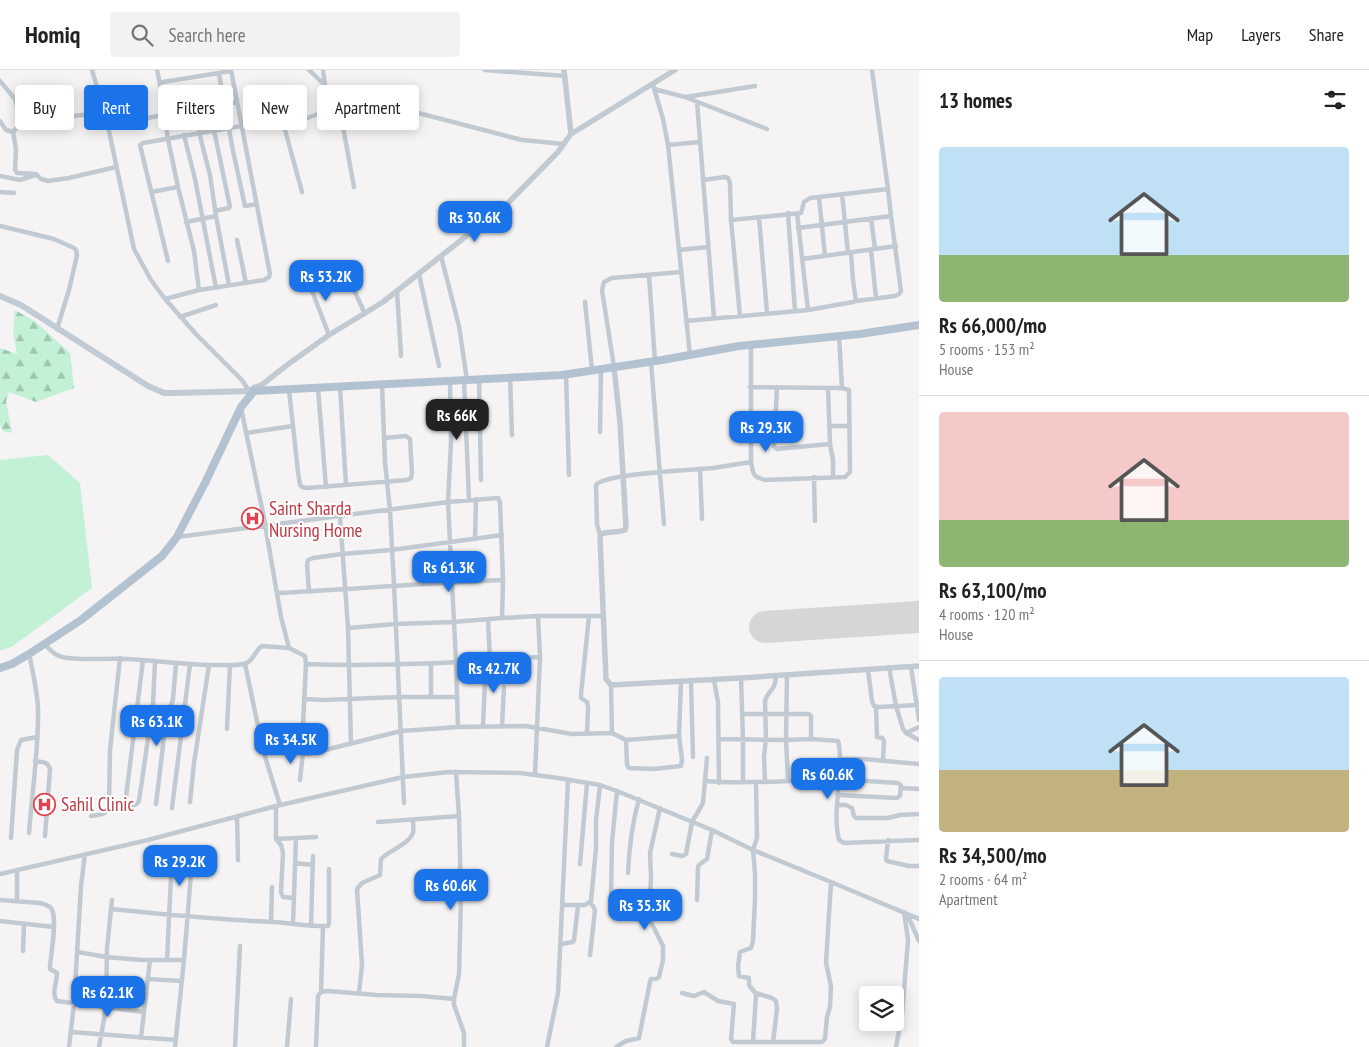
<!DOCTYPE html>
<meta charset="utf-8">
<style>
body{margin:0;font-family:"PT Sans Narrow",sans-serif;background:#f2f2f2;color:#222;height:100vh;display:flex;flex-direction:column;font-size:19px;white-space:nowrap}
*{box-sizing:border-box;margin:0}
p{font-size:16px;color:#767676}
.icon{flex:none;width:28px;height:28px;fill:none;stroke:currentColor;stroke-width:2;stroke-linecap:round;stroke-linejoin:round}
.map{position:relative;flex:1;overflow:hidden}
.details{display:flex;flex-direction:column;background:#fff;width:450px}
.details>*{flex:none}
.banner{position:absolute;left:15px;top:15px;width:475px;height:45px;display:flex;gap:10px}
.controls{position:absolute;left:859px;top:916px;display:grid;gap:10px}
.controls a{display:grid;place-items:center;width:45px;height:45px;border-radius:5px;background:#fff;box-shadow:0 2px 12px #0003;font-size:25px}
.price{position:absolute;translate:-50% -42px;padding:0 11px;border-radius:10px;background:#1a73e8;color:#fff;font-size:16px;line-height:32px;filter:drop-shadow(0 1px 2px #0008)}
.price::after{content:'';position:absolute;left:50%;top:30px;width:15px;height:11px;margin-left:-8px;background:inherit;clip-path:polygon(0 0,100% 0,50% 100%)}
.price.active{background:#222;color:#fff}
ul{padding:0;list-style:none}
li{display:grid;align-content:center;gap:10px;height:265px;padding:0 20px}
li+li{border-top:1px solid #e0e0e0}
li span{display:grid;place-items:center;height:155px;border-radius:5px;color:#555}
li>.icon{margin-inline-start:auto}
span .icon{width:90px;height:90px;fill:#fffc;stroke-width:1}
li b{font-size:21px}
h2{display:flex;justify-content:space-between;align-items:center;height:60px;padding:0 20px;font-size:21px}
.pill{padding:0 18px;border-radius:5px;background:#fff;box-shadow:0 2px 12px #0003;font-size:18px;line-height:45px}
.pill.active{background:#1a73e8;color:#fff}
header{display:flex;align-items:center;gap:30px;box-sizing:border-box;height:70px;padding:0 25px;background:#fff;border-bottom:1px solid #e0e0e0}
header strong{font-size:24px}
nav{display:flex;gap:28px;margin-inline-start:auto;font-size:18px}
.search{width:350px;height:45px;background:#f2f2f2;display:flex;align-items:center;gap:12px;box-sizing:border-box;padding:0 18px;border-radius:5px;color:#767676;font-size:19px}
main{display:flex;flex:1;min-height:0}
.map>svg:first-child{display:block}
.forest{fill:url(#forest-firs)}
.pitch{fill:#c3f1d5}
.lines{fill:none;stroke-linecap:round;stroke-linejoin:round}
.runway{stroke:#d5d6d8;stroke-width:32}
.minor{stroke:#c1cad2;stroke-width:4.5}
.tertiary{stroke:#c1cad2;stroke-width:5.5}
.secondary{stroke:#c1cbd6;stroke-width:6}
.primary{stroke:#b3c2d1;stroke-width:8}
.labels{text-anchor:middle;dominant-baseline:central;stroke-width:4;stroke-linejoin:round;paint-order:stroke}
.health-label{font-size:19px;fill:#be3a42;stroke:#fff;text-anchor:start}
</style>
<header>
<strong>Homiq</strong>
<div class="search"><svg class="icon" aria-label="search" viewBox="0 0 24 24"><circle cx="10" cy="10" r="6"/><path d="M15 15l6 6"/></svg>Search here</div>
<nav><a>Map</a><a>Layers</a><a>Share</a></nav>
</header>
<main>
<div class="map">
<svg width="919" height="977" viewBox="0 0 919 977">
<defs>
<pattern id="forest-firs" width="22" height="20" patternUnits="userSpaceOnUse" patternTransform="scale(1.25)"><rect width="22" height="20" fill="#c3f1d5"/><path d="M5 1l3.5 6h-7zM16 11l3.5 6h-7z" fill="#a0c6b0"/></pattern>
</defs>
<rect width="100%" height="100%" fill="#f5f3f3"/>
<path class="forest" d="M15,240L36,252L70,283L74,318L36,332L9,322L6,331L12,363L3,361L0,354V278L17,284L13,261Z"/>
<path class="pitch" d="M48,385L80,413L92,518L13,576L0,581V390Z"/>
<g class="lines">
<path class="runway" d="M765,557L919,547"/>
<path class="minor" d="M92,0L106,47L134,179L151,210L165,229L195,263L242,310L249,321L254,317L260,315
M157,0L160,14
M309,0L338,28L403,39L522,70L564,74
M323,0L325,15
M485,0L565,6
M219,4L233,81L245,136L257,134
M0,11L15,29L21,54
M653,15L663,49L668,75L690,285
M654,19L685,27L767,59
M686,27L755,16
M697,32L714,248
M339,35L354,117
M105,42L29,52L18,56L13,62L16,79L15,100L17,103L36,104L41,109L48,111L69,108L116,97
M0,51L6,60L13,62
M108,55L237,32
M214,60L230,137L229,138L215,141
M184,65L195,109L216,218
M668,75L700,72
M0,106L20,110L35,105
M703,110L725,107L728,108L730,113L731,150L740,246
M888,119L891,146
M0,122L14,123
M151,122L178,117
M302,122L284,56L327,41L340,35
M842,124L848,183
M819,127L825,186
M788,143L795,241
M216,146L229,215
M759,147L767,243
M871,148L875,179
M731,150L801,143L804,132L810,128L888,119L872,0
M186,152L216,146L210,105L199,62
M0,156L54,169L74,178L76,180L77,185L69,220L57,259
M798,158L891,146L901,221L899,224L895,226L856,231L853,232L808,240
M237,170L246,213
M679,180L708,177
M871,180L876,228
M851,183L853,210L856,231
M441,186L459,256L467,310
M802,189L896,176
M168,191L140,75L143,73L241,56
M419,204L439,296
M306,205L329,265
M649,205L655,292
M199,220L194,181L178,117L168,69L160,16V14L163,12L231,1
M354,220L365,244
M397,221L401,286
M165,229L199,220L264,210L269,207L270,204L231,0
M585,232L592,300
M180,247L216,235
M686,251L808,240L797,143
M839,266L842,318
M751,275V392
M651,292L664,454
M614,297L602,220L604,212L612,208L681,202
M566,304L569,405
M510,307L512,365
M479,309L481,410
M464,310L469,430
M382,315L385,392L390,440L394,515L404,733
M340,317L346,415
M777,317L774,377L777,379L830,374
M828,318L830,374L833,390V406
M318,319L326,417
M289,320L298,402L300,415L302,417L307,418L407,410L411,408L412,403L410,369L406,366L384,368
M241,338L264,448L281,547L289,578L305,586L306,594C384,597 462,592 540,587
M829,356H850
M600,362L601,299
M246,363L293,356
M700,399L702,449
M814,407L815,451
M340,447L348,558L351,674
M600,465L597,454L596,415C604,403 694,400 713,398C725,396 738,394 751,392C753,404 753,407 765,410L845,407L850,402L849,320L842,318L750,317
M177,467L448,432L498,428L500,432L503,510L502,548
M475,469L476,429
M309,522L307,494L308,490L313,488L342,484L391,480L502,465
M277,523C352,519 427,513 503,510
M538,546H604
M488,549L490,590
M348,558L395,554L453,552L502,548L538,546L540,587L535,705
M44,573C49,579 54,585 62,587C80,591 105,588 124,589C155,590 185,595 216,595C225,595 235,596 243,594C254,592 254,581 262,576L289,578
M29,584C33,602 37,620 38,638C39,678 32,723 29,763
M431,593V627
M245,594L263,680L280,735
M306,594L302,675L303,682L307,684L313,683L401,661L458,657L456,592L448,432L451,372L450,311
M889,597L896,636L903,659L906,663L919,670
M911,597L919,650
M868,600L872,631L874,636L878,637L919,635
M787,605L786,670L788,711
M741,608L743,669V712
M714,610L718,632L719,713
M691,611L693,687
M611,615L612,663L626,670L679,666
M304,629L324,630L399,627H457
M876,637L877,667L882,668L884,671L883,690
M742,644H809L811,646V669
M483,656L486,590
M502,656L504,617
M458,657L526,656L572,664L612,663
M227,659L230,595
M587,663L588,637L587,632L581,628V624L589,546
M906,663L919,657
M720,669L786,670L811,669L838,671C840,677 840,684 840,691C840,717 833,745 839,770L844,773L919,770
M626,670L627,695L629,698L654,699L681,696L682,690L679,666L681,611
M840,689H864L919,694
M35,691C42,692 48,691 50,699L45,766
M456,702L459,746L461,827L459,904L454,929V935L464,963V977
M300,710L303,682
M706,711C750,715 796,709 840,710C860,710 879,712 898,713L901,715L900,726L897,728L837,725
M765,712L764,687L766,669L765,631C768,619 775,623 776,606
M901,718L919,719
M617,721L612,772L611,824L612,826H650
M190,732L194,693L209,595
M156,734L166,651L173,629L176,594
M109,735L110,680L120,588
M125,735C130,735 136,737 139,731L153,634L155,591
M837,735H846L852,738L854,746L856,748H888L900,745L919,744
M276,736V769L281,775L283,783L281,822L283,827L294,828
M172,738L190,594
M91,746C100,745 107,745 109,735H125L143,590
M237,746L238,790
M378,752L459,746
M11,768L17,680L21,670L37,667
M276,769L316,767
M888,770L886,789L887,791L909,796H919
M672,784L682,786L686,784L692,752L703,733L707,688
M295,793L313,795
M580,794L587,713
M17,800V831
M628,803C629,778 632,754 639,729
M0,804L148,770L276,736L403,707L449,702L520,703L558,708L600,715L617,721L712,760L753,780L831,812L919,849
M0,830L40,833C44,834 48,835 51,838C58,847 51,884 50,896V899L57,903C57,912 51,924 57,931L144,942
M697,830L698,797L699,795L707,789L712,760
M590,833L593,836L595,840L590,885
M562,835H585L591,831L596,778V751L600,715
M111,839C165,844 220,850 274,852C292,853 310,857 328,856L329,853V799
M907,844L919,871
M0,851L54,857
M271,852L272,817
M293,853L296,768
M311,856L313,786
M561,874L573,872L574,870L578,836
M23,881L24,854
M78,882L106,887L142,890H184
M167,890L171,806
M148,909L182,911
M321,922L323,856
M359,923L362,895L357,819L362,813L380,805L381,789C390,780 408,775 413,763C414,759 413,754 413,750
M682,923L694,926L704,922L718,931L734,934L731,969L733,972H822L825,969L827,947L830,937L831,917L826,892L831,812
M756,923L772,928L776,931L777,939L773,972
M71,962L176,970
M141,968L150,890
M753,972L756,924L749,915V908L739,906L738,896L740,882L751,878L753,871L755,829V803L753,780L757,768L756,712
M69,977L74,934L81,816L85,784
M99,977L106,938L107,878L112,830
M175,977L184,890L192,791
M235,977L240,876
M287,977L291,929
M316,977L318,926L321,922L328,921L377,925L422,926L454,929
M547,977L558,923L568,710
M616,977L626,971L639,968L650,912L651,909H656L659,907L663,890V876L649,848L651,807L650,783L660,738
M896,977L902,945L908,870L904,842"/>
<path class="tertiary" d="M564,0L571,64
M614,297L620,353L626,456L625,460C617,463 609,461 601,464L600,467L606,609L611,615L741,608L919,596
M254,321L287,295L329,265L383,232L508,133L558,82L571,64L675,0"/>
<path class="secondary" d="M0,226L21,235L148,316L164,323H173L254,321"/>
<path class="primary" d="M0,598L12,594L29,584L81,550L162,486L177,467L182,457L205,413L241,337L254,321L562,305L662,290L739,276L860,264L919,255"/>
</g>
<defs>
<symbol id="hospital-ring" viewBox="-11 -11 22 22"><circle r="9.5" fill="#fff" stroke="#e0444e" stroke-width="1.5"/><path d="M-5-5h3v3.5h4V-5h3V5h-3V1.5h-4V5h-3Z" fill="#e0444e"/></symbol>
</defs>
<g fill-rule="evenodd">
<use href="#hospital-ring" x="240" y="436" width="25" height="25"/>
<use href="#hospital-ring" x="32" y="722" width="25" height="25"/>
</g>
<g class="labels">
<g class="health-label">
<text x="269" y="438">Saint Sharda<tspan x="269" dy="22">Nursing Home</tspan></text>
<text x="61" y="734">Sahil Clinic</text>
</g>
</g>
</svg>
<div class="controls">
<a><svg class="icon" aria-label="layers" viewBox="0 0 24 24"><path d="M12 4l9 5-9 5-9-5zM3 14l9 5 9-5"/></svg></a>
</div>
<b class="price" style="left:475px;top:173px">Rs 30.6K</b>
<b class="price" style="left:326px;top:232px">Rs 53.2K</b>
<b class="price active" style="left:457px;top:371px">Rs 66K</b>
<b class="price" style="left:766px;top:383px">Rs 29.3K</b>
<b class="price" style="left:449px;top:523px">Rs 61.3K</b>
<b class="price" style="left:494px;top:624px">Rs 42.7K</b>
<b class="price" style="left:157px;top:677px">Rs 63.1K</b>
<b class="price" style="left:291px;top:695px">Rs 34.5K</b>
<b class="price" style="left:828px;top:730px">Rs 60.6K</b>
<b class="price" style="left:180px;top:817px">Rs 29.2K</b>
<b class="price" style="left:451px;top:841px">Rs 60.6K</b>
<b class="price" style="left:645px;top:861px">Rs 35.3K</b>
<b class="price" style="left:108px;top:948px">Rs 62.1K</b>
<div class="banner">
<a class="pill">Buy</a>
<a class="pill active">Rent</a>
<a class="pill">Filters</a>
<a class="pill">New</a>
<a class="pill">Apartment</a>
</div>
</div>
<section class="details">
<h2>13 homes<svg class="icon" aria-label="filters" viewBox="0 0 24 24"><path d="M4 7h16M4 17h16"/><circle cx="9" cy="7" r="2"/><circle cx="15" cy="17" r="2"/></svg></h2>
<ul>
<li><span style="background:linear-gradient(#bfe0f5 70%,#8fb573 0)"><svg class="icon" aria-label="home" viewBox="0 0 24 24"><path d="M3 11l9-7 9 7M6 9v11h12V9"/></svg></span><div><b>Rs 66,000/mo</b><p>5 rooms · 153 m²</p><p>House</p></div></li>
<li><span style="background:linear-gradient(#f6c9c9 70%,#8fb573 0)"><svg class="icon" aria-label="home" viewBox="0 0 24 24"><path d="M3 11l9-7 9 7M6 9v11h12V9"/></svg></span><div><b>Rs 63,100/mo</b><p>4 rooms · 120 m²</p><p>House</p></div></li>
<li><span style="background:linear-gradient(#bfe0f5 60%,#c2b280 0)"><svg class="icon" aria-label="home" viewBox="0 0 24 24"><path d="M3 11l9-7 9 7M6 9v11h12V9"/></svg></span><div><b>Rs 34,500/mo</b><p>2 rooms · 64 m²</p><p>Apartment</p></div></li>
</ul>
</section>
</main>
